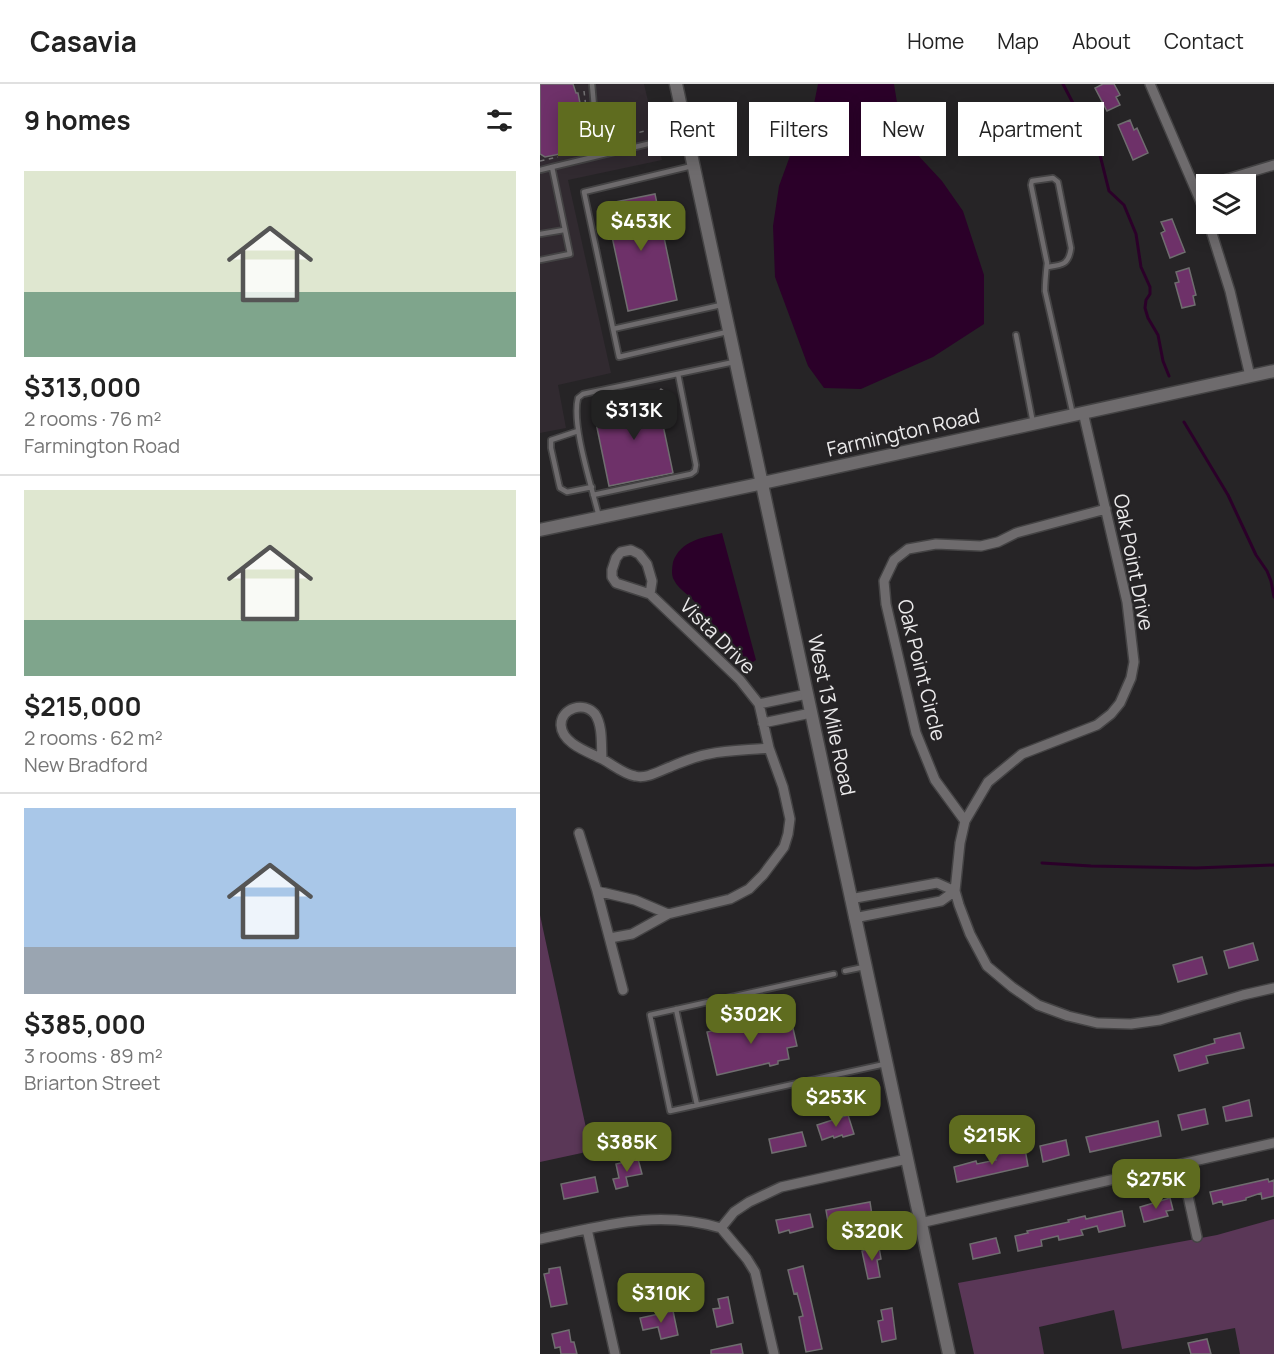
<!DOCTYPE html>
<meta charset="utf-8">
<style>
body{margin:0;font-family:Manrope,sans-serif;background:#f6f6f6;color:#222;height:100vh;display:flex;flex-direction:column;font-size:22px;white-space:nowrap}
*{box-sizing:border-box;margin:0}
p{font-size:20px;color:#767676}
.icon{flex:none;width:33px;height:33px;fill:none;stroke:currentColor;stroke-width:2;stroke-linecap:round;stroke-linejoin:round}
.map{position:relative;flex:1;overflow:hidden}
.sheet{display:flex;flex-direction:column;background:#fff;width:540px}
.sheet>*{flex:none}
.hud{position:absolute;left:18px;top:18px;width:570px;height:54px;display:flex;gap:12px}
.fabs{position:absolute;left:656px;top:90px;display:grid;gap:12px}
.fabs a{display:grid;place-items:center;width:60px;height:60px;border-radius:0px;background:#fff;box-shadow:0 3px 15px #0003;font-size:30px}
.price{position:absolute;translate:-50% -51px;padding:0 14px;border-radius:12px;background:#5f6c1f;color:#fff;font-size:20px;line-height:39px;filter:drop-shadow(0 2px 3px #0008)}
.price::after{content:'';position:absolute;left:50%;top:36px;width:18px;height:14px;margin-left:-9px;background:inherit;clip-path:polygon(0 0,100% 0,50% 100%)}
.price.active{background:#222;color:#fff}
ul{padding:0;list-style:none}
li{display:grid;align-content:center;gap:12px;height:318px;padding:0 24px}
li+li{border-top:2px solid #e0e0e0}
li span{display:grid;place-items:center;height:186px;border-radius:0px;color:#555}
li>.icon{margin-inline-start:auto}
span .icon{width:108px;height:108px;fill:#fffc;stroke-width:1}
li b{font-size:26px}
h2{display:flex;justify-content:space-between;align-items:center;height:72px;padding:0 24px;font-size:26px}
.chip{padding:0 21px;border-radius:0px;background:#fff;box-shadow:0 3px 15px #0003;font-size:21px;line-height:54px}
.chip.active{background:#5f6c1f;color:#fff}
header{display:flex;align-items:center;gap:36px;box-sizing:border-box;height:84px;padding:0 30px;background:#fff;border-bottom:2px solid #e0e0e0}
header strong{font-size:28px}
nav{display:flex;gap:33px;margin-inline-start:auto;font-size:21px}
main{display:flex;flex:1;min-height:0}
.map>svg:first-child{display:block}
.built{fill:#312a30}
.green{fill:#5a3757}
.water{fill:#2b0029}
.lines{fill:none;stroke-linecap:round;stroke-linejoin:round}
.stream{stroke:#2b0029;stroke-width:3}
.building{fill:#6e3169;stroke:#6f6d6f;stroke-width:1.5}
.service-casing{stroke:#444344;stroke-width:8}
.minor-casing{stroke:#444344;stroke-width:12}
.tertiary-casing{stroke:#444344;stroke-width:15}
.path{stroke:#737173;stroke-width:1.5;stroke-dasharray:4.5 4.5;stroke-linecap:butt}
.service{stroke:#6e6b6d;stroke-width:4.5}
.minor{stroke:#6e6b6d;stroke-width:9}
.tertiary{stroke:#6e6b6d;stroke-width:12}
.labels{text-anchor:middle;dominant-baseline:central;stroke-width:4.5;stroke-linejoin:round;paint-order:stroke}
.street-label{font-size:20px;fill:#ebeaeb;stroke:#262426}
</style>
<header>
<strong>Casavia</strong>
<nav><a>Home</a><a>Map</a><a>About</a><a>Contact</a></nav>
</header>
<main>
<section class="sheet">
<h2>9 homes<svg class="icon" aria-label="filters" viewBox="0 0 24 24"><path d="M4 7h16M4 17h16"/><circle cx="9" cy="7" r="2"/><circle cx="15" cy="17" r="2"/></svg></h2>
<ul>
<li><span style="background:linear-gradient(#dfe7d0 65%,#7fa58c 0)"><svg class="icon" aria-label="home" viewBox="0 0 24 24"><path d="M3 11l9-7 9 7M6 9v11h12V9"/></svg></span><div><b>$313,000</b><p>2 rooms · 76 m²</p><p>Farmington Road</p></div></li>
<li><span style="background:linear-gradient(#dfe7d0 70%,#7fa58c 0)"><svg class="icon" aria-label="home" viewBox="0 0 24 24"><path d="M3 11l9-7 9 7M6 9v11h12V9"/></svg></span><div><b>$215,000</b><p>2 rooms · 62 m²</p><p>New Bradford</p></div></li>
<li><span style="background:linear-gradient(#a9c7e8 75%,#9aa5b1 0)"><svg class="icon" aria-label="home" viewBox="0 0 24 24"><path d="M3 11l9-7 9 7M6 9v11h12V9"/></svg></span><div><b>$385,000</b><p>3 rooms · 89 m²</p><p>Briarton Street</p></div></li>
</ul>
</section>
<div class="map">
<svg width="734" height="1270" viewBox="0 0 734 1270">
<rect width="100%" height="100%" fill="#262426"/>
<path class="built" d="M0,0H104L122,76L28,96L71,289L18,301L26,344L0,349Z"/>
<path class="green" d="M0,831L51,1067L0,1078Z
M734,1135V1270H700L695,1244L582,1265L574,1226L499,1243L504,1270H434L418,1199L677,1151Z"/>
<path class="water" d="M278,0H354L359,31L375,68L402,97L423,127L444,191V240L393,273L321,305L284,304L268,282L235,193L233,142L239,102L254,61L274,20Z
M182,449L216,576L213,578L207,576L170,538L163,537C159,532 161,529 159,524C154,513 139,507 134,496C131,491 132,484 133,478C141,456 162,454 182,449Z"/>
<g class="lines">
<path class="stream" d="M523,0L560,71L569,107L584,121L596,150L601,183L610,203V210L606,216L605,224L608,234L618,251L623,277L629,292
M644,338L688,411L716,471L727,487L731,497L734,513
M502,779L551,782L656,784L734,781"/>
</g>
<path class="building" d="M0,0H33L36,9H38L44,39H34L24,44L30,68L5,73L0,70Z
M563,0H574L580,11L576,13L580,21L567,27L555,4Z
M590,36L594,46L597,44L608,69L593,76L578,41Z
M115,110L137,216L88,227L65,120Z
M632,135L645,168L630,174L621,149L625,147L621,138Z
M649,184L656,211L653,212L655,221L642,224L635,199L639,198L636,188Z
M121,305L130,311L120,327L133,389L69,402L54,329L113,316Z
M713,859L718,876L689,884L684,867Z
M662,873L667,890L638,898L633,881Z
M228,931L229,934L239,932L242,943L252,940L257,962L247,964L249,975L238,977V980L230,982L229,979L177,991L167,948L219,936V934Z
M700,949L704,964L666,972L668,979L639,987L634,971L675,959L674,955Z
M709,1016L712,1032L686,1037L683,1023Z
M665,1025L668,1040L642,1046L638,1031Z
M308,1031L314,1050L303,1053L302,1051L294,1054L293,1052L282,1056L277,1041Z
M618,1037L621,1052L550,1068L546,1053Z
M262,1048L266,1062L232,1069L229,1055Z
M526,1056L529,1071L503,1078L500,1062Z
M485,1065L488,1082L417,1098L414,1083L436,1077L437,1080L456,1076L454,1071Z
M98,1075L102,1090L86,1093L88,1102L76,1105L73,1095L79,1094L76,1080Z
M55,1093L58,1108L24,1115L21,1100Z
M728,1095L729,1098L734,1096V1112L722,1115L721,1109L706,1114V1116L683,1121L682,1117L673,1120L670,1108Z
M630,1114L633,1126L626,1127L628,1132L604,1138L600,1123Z
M330,1118L332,1131L288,1138L286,1126Z
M582,1127L585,1142L559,1148L557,1142L541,1146L543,1151L519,1156L518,1152L501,1156L502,1162L478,1167L475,1152L488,1149L487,1147L529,1138L528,1136L545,1132L546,1135Z
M270,1130L273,1143L250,1149L249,1146L239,1149L236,1136Z
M456,1154L460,1169L433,1175L430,1160Z
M339,1163L341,1175L337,1176L340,1193L328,1195L322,1167Z
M263,1182L282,1265L266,1268L259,1233L263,1232L257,1209L254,1210L248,1186Z
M20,1183L27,1220L11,1223L4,1190L9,1189V1185Z
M188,1213L193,1239L177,1243L173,1225L180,1224L178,1215Z
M352,1224L356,1255L342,1258L338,1237L343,1236L341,1226Z
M133,1227L138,1251L121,1255L118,1243L103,1246L100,1234Z
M29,1246L31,1258H34L37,1270H21L20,1263L15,1264L12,1250Z
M667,1255L671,1270H651L648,1259Z
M201,1260L203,1270H171V1266Z"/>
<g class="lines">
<defs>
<path id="service" d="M52,0L56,45L62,71
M152,82L44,108L79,273L187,248
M0,86L12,83
M0,150L24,146
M0,176L30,170L12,83L145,51
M507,183C522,181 529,181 531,164L518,98L513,94L492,97L491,101L507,179C506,188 505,197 505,207L533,331
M73,245L181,221
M476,251L493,339
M38,347L11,356V364L19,400L20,404L27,408L52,403
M53,411L151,390L155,387L156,381L138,290
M59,433C52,403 31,341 38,314L43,310L194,278
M305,887L324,883
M294,890L110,931L130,1027L345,980
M136,925L157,1021"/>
<path id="minor" d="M610,0L666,130
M671,100L734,81
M669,140L690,207L710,292
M543,328L587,518L594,578L591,594L580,619L571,630L557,641L482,670L448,698L425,737L420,759L415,807L419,821L430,850L447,882L472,903L498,921L528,932L557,939L591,940L620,936L703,911L734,904
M219,620L267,610
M223,639L271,629
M62,675C61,661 63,642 55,630C44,617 21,624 21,641C22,660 49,668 62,675C72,680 83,690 95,692C107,695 119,687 130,683C142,678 156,672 169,670C188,666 210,666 229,664
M425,737L395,696L376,649L346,520L344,497L354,476L368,465L396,460L441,462L458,458L476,449L566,425
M39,749L57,807L83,906
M57,807L95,816L128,830
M310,815L397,799L415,807L401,817L314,834
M70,854L92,850L128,830L190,815L209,805L223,791L244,763L248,750L250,735L243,703L229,664L219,620L200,596L110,510L76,499L72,493V486L76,474L81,468L91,466L99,470L107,480L112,497L110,510
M641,1080L657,1153
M380,1139L734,1059
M181,1144L194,1128L209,1118L241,1103L367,1075
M181,1144L207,1175L215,1188L234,1270
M47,1145L75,1270
M0,1155C63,1142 116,1125 181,1144"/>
<path id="tertiary" d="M136,0C228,423 316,847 409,1270
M0,446L223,399L734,287"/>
</defs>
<use href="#service" class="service-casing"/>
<use href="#minor" class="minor-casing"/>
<use href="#tertiary" class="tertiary-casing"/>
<path class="path" d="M44,7L47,32
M31,44L36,66
M23,45L47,39
M66,53L68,56H72L115,44
M31,70L46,55L48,45
M0,77L18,73"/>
<use href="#service" class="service"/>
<use href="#minor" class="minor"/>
<use href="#tertiary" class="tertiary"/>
</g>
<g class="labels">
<g class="street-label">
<text transform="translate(363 348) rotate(-13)">Farmington Road</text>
<text transform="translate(594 478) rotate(79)">Oak Point Drive</text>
<text transform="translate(178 552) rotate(45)">Vista Drive</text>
<text transform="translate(382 586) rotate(76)">Oak Point Circle</text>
<text transform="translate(292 631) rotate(78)">West 13 Mile Road</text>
</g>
</g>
</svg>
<div class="fabs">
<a><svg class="icon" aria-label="layers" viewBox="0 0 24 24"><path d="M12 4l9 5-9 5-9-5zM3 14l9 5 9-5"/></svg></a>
</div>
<b class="price" style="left:101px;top:168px">$453K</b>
<b class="price active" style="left:94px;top:357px">$313K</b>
<b class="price" style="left:211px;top:961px">$302K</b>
<b class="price" style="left:296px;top:1044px">$253K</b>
<b class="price" style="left:452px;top:1082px">$215K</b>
<b class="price" style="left:87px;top:1089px">$385K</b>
<b class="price" style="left:616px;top:1126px">$275K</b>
<b class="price" style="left:332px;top:1178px">$320K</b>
<b class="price" style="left:121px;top:1240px">$310K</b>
<div class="hud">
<a class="chip active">Buy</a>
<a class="chip">Rent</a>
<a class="chip">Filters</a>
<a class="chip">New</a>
<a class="chip">Apartment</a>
</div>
</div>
</main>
